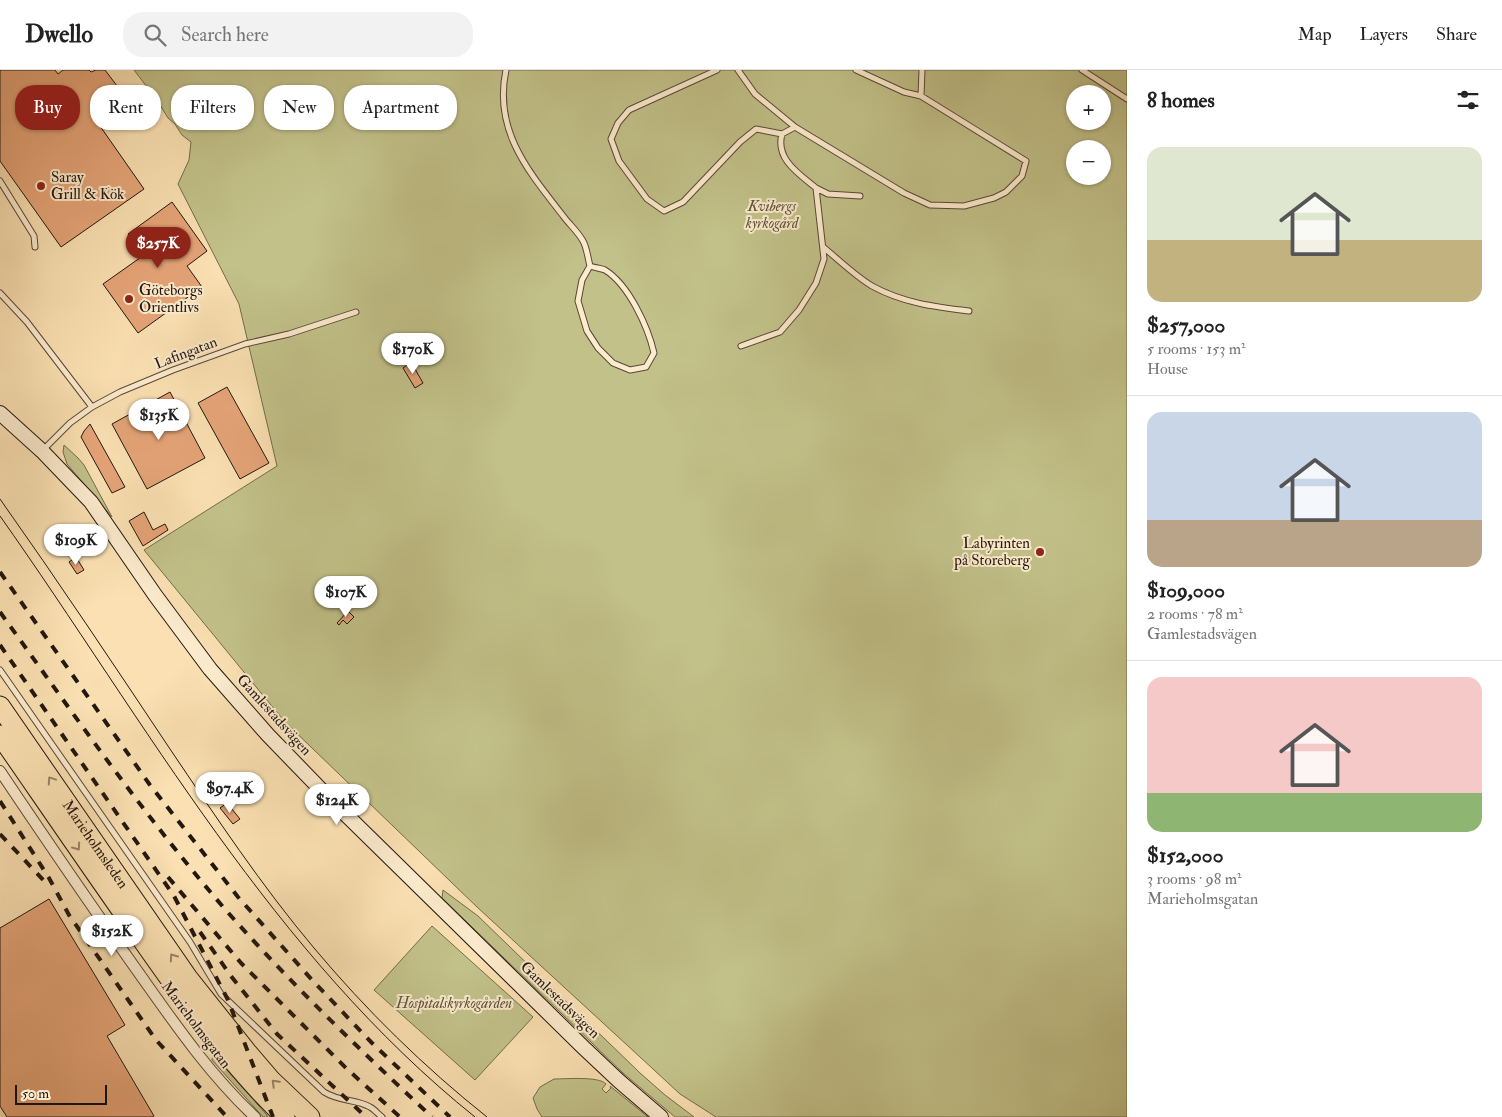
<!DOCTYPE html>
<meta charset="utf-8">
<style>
body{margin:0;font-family:"IM FELL Double Pica",serif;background:#f2f2f2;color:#222;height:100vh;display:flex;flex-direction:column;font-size:19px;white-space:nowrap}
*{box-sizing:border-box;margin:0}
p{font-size:16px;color:#767676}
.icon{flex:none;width:28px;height:28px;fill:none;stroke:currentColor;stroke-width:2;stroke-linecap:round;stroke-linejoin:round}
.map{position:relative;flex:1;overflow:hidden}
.drawer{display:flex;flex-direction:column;background:#fff;width:375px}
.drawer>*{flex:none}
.banner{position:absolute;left:15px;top:15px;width:475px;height:45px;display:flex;gap:10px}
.tools{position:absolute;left:1066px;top:15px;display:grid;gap:10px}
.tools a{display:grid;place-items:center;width:45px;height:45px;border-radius:50%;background:#fff;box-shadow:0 1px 4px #0004;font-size:25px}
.scale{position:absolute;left:15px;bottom:12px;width:92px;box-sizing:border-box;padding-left:5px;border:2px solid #22160f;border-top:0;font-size:14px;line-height:18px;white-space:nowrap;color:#22160f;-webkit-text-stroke:4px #fcebcd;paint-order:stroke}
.price{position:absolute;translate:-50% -42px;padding:0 11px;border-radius:18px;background:#fff;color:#222;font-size:16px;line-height:32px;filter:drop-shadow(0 1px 2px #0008)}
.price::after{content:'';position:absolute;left:50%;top:30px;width:15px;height:11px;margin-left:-8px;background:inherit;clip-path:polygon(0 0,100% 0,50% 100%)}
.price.active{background:#8f2418;color:#fff}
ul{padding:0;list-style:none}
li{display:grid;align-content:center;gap:10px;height:265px;padding:0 20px}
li+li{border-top:1px solid #e0e0e0}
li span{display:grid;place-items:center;height:155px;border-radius:15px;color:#555}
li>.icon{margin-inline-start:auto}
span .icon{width:90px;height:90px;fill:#fffc;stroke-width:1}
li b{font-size:21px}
h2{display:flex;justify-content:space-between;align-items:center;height:60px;padding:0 20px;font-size:21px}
.chip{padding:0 18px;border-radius:20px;background:#fff;box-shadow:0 1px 4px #0004;font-size:18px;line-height:45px}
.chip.active{background:#8f2418;color:#fff}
header{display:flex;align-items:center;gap:30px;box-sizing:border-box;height:70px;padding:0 25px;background:#fff;border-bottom:1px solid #e0e0e0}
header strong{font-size:24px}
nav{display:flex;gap:28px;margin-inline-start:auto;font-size:18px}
.search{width:350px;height:45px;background:#f2f2f2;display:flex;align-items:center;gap:12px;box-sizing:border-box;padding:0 18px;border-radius:20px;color:#767676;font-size:19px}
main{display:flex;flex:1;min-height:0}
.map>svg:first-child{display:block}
.green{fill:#c2c189;stroke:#726c4c;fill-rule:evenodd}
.building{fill:#e5a477;stroke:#22160f}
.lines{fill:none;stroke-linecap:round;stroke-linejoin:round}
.lane-casing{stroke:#584838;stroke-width:7}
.street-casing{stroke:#584838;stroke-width:12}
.secondary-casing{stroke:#22160f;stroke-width:16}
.highway-casing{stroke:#22160f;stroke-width:21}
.lane{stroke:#fcebcd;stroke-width:5}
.street{stroke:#fcebcd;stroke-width:10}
.secondary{stroke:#fcebcd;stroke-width:14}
.highway{stroke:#fae0b2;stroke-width:19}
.tram{stroke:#22160f;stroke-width:1}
.rail{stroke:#22160f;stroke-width:4;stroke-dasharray:9 9;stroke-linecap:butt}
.oneway{stroke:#998569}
.poi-dot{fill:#8f2418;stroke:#fcebcd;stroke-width:2}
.labels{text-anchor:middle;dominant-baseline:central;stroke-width:4;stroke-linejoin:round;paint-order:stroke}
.poi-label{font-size:15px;fill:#22160f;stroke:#fcebcd;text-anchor:start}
.park-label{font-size:15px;font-style:italic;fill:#5a523a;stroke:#fcebcd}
.street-label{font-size:15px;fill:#22160f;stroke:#fcebcd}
</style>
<header>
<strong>Dwello</strong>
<div class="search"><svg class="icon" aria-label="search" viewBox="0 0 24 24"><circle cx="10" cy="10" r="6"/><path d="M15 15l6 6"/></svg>Search here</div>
<nav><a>Map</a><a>Layers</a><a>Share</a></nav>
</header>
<main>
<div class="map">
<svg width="1127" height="1047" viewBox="0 0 1127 1047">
<rect width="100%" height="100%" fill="#fae0b2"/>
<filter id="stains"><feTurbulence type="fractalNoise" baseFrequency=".004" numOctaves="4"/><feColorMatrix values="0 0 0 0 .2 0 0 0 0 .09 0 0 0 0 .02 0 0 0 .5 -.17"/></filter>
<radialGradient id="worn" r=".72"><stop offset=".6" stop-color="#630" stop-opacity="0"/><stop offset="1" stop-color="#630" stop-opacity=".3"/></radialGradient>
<path class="green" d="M134,0H1127V1047H716L680,1024L653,999L477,837L284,651L144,480L277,396L239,234L178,114L189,90L191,72L182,65L175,54L168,48L157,30ZM1075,24H1102V51H1075ZM1075,79H1102V106H1075Z
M64,375L78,388L84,395L112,447L67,394L63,382Z
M443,820L478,846L640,1003L665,1025L694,1047H675L623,1003L442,828Z
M432,856L533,947L475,1010L374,920Z
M213,984L266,1044L268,1047H263L212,990Z
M554,1009C566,1009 599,1006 606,1014L602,1019L606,1023L611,1018L610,1016L648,1047H542L537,1039L533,1028L540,1017Z"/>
<path class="building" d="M0,0H55L58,4L63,0H89L91,2L96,0H105L124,25L93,46L144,119L61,177L0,91Z
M172,132L207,181L187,196L202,217L138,263L103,214L144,185L128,164Z
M411,292L423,313L415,318L403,298Z
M227,317L269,393L240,409L198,333Z
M170,322L205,388L147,419L112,354Z
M90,354L125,417L112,423L81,367L84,361Z
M144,442L153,460L165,454L168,460L143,476L129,451Z
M76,487L84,500L77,504L69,492Z
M348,541L354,547L347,554L343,550L339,555L337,553Z
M227,733L240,749L233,754L220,738Z
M49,829L125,955L107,966L154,1046L152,1047H7L0,1036V858Z"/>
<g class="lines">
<defs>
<path id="lane" d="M506,0C493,61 529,102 564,147C570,155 578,162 583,171C587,178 588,189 590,196L582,210L578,231L587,261L598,278L613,293L630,300L646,297L654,283C648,257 629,215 605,200C601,198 595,198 590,196
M717,0L629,40L618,53L611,69L619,91L647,129L664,141L683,132L740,72L756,59L782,64L795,57L755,24L738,0
M856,0L904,22L921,26
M1082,0L1127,29
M795,57L904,123L930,135L964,136L994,128L1006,122L1022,106L1026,91L921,26L922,0
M0,111L34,166L35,177
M816,118L828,124L860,126
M823,177C839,190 855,206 872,216C903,233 935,237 969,241
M0,223L27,252L92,337
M741,276L780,262L799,240L816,213L824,189L816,118C799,104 775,89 782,64
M42,381L70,353L92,337L120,322L173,300L245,274L289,264L356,242
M77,482L84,472L107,455
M0,600L190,872L221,924L324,1022C340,1032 356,1029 370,1037C374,1039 378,1044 382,1047"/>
<path id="street" d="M0,701C45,768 90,834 136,899C173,951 208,1003 255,1047"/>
<path id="secondary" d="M0,343L42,381L91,432L155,525L210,599L268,665L330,729L584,978L619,1011L661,1047"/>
<g id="highway">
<path id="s1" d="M0,636L188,908L247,982L271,1010L310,1047"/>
<path d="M0,665C45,730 90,796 136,861C182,927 227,991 285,1047"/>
</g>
</defs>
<use href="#lane" class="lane-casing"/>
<use href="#street" class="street-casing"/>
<use href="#secondary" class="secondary-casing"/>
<use href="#highway" class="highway-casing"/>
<use href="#lane" class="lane"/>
<use href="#street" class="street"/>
<use href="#secondary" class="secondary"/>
<use href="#highway" class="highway"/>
<path class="tram" d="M0,429C58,511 114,595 170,679C216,747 261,815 314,878C366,940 424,997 487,1047
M0,446C147,654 273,885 475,1047"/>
<path class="rail" d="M0,502L150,715L238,827L313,911L372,973L450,1047
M0,542C72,642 143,744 224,838C289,912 360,980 432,1047
M0,575L174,826L228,930L273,1047
M0,731L49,808L69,845L156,970L227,1047
M0,764L47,814
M168,807L241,893L346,998L400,1047
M200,862L231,906L277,964L366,1047"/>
</g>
<defs><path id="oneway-chevron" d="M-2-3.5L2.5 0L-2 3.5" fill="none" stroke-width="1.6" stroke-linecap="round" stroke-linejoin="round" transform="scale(1.25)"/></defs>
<g class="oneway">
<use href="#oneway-chevron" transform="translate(51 710) rotate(-124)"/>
<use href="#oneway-chevron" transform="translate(77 777) rotate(55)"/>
<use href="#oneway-chevron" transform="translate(173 887) rotate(-125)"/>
<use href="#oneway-chevron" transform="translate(275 1013) rotate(-135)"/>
</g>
<g class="poi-dot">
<circle cx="41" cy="116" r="5"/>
<circle cx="129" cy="229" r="5"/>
<circle cx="1040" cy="482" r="5"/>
</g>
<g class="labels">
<g class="poi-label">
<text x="51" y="107">Saray<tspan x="51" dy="17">Grill &amp; Kök</tspan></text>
<text x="139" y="220">Göteborgs<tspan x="139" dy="17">Orientlivs</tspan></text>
<text x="1030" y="473" text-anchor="end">Labyrinten<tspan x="1030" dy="17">på Storeberg</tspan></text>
</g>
<g class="park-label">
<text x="772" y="136">Kvibergs<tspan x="772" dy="17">kyrkogård</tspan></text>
<text x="454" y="933">Hospitalskyrkogården</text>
</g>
<g class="street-label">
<text transform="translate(186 283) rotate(-21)">Lafingatan</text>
<text transform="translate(274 645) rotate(48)">Gamlestadsvägen</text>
<text stroke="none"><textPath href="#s1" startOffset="168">Marieholmsleden</textPath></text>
<text transform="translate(560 930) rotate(44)">Gamlestadsvägen</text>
<text transform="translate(196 955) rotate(53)">Marieholmsgatan</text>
</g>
</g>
<rect width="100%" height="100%" filter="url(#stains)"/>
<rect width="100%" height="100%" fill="url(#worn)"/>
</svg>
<div class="tools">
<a>+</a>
<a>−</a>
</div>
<div class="scale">50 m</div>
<b class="price active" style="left:158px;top:199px">$257K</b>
<b class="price" style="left:413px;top:305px">$170K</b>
<b class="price" style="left:159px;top:371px">$135K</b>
<b class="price" style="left:76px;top:496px">$109K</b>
<b class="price" style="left:346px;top:548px">$107K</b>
<b class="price" style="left:230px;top:744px">$97.4K</b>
<b class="price" style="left:337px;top:756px">$124K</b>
<b class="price" style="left:112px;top:887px">$152K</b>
<div class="banner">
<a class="chip active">Buy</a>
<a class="chip">Rent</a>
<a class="chip">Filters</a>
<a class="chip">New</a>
<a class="chip">Apartment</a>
</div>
</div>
<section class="drawer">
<h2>8 homes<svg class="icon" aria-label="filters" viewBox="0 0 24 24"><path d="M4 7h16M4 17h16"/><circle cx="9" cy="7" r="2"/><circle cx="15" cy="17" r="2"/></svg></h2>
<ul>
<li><span style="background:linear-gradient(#dfe7d0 60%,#c2b280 0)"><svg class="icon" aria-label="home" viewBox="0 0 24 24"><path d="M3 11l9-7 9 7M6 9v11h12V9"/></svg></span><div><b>$257,000</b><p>5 rooms · 153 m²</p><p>House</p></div></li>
<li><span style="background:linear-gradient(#c9d6e8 70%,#b9a48a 0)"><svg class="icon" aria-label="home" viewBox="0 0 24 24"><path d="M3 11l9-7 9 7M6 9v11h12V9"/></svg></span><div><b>$109,000</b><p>2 rooms · 78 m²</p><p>Gamlestadsvägen</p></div></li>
<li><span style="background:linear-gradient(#f6c9c9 75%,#8fb573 0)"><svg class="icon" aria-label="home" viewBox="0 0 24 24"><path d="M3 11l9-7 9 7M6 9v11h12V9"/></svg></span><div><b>$152,000</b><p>3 rooms · 98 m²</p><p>Marieholmsgatan</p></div></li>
</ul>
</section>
</main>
